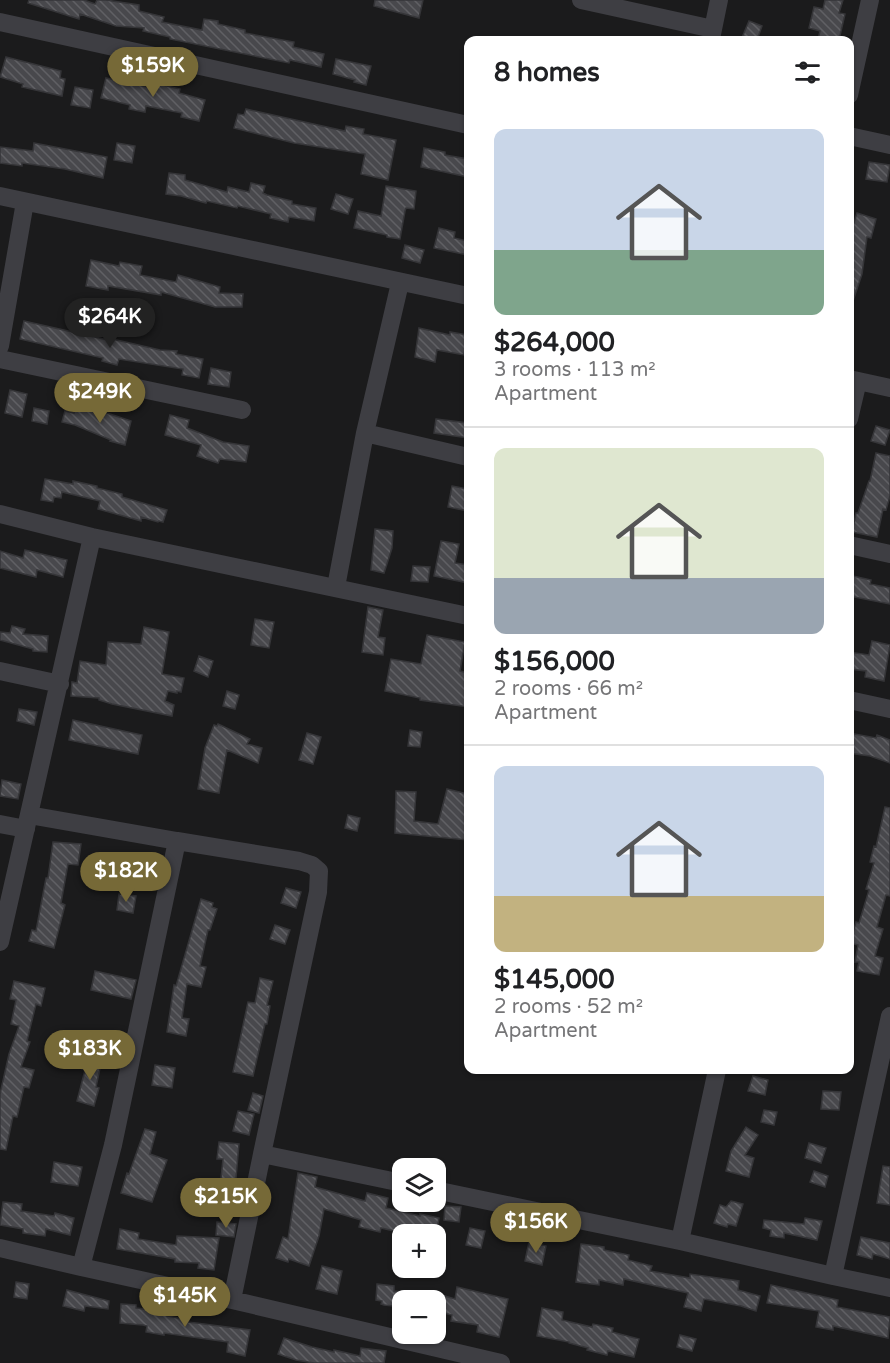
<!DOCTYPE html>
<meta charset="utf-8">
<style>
body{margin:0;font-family:"Varela Round",sans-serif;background:#f2f2f2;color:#202124;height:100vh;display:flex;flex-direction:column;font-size:22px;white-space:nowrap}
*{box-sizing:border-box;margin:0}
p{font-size:20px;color:#757577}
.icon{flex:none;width:33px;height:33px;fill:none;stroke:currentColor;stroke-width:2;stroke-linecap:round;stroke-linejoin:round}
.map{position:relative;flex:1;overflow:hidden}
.side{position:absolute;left:464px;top:36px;width:390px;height:1038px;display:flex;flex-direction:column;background:#fff;border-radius:12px;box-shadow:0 2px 4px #0004}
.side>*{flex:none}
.tools{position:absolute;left:392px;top:1158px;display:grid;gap:12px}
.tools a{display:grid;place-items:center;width:54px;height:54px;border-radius:12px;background:#fff;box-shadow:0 2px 4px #0004;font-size:30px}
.price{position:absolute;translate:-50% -51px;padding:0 14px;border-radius:21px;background:#766937;color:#fff;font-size:20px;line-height:39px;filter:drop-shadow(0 2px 3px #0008)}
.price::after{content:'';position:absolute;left:50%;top:36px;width:18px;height:14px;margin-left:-9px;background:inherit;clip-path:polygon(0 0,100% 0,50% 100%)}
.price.active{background:#222;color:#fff}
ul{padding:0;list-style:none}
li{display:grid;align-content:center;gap:12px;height:318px;padding:0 30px}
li+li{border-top:2px solid #e0e0e0}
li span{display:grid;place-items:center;height:186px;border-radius:12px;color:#555}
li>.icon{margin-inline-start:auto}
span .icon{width:108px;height:108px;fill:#fffc;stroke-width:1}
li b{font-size:26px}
h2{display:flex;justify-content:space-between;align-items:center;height:72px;padding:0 30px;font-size:26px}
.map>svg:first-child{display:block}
.building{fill:url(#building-back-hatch);stroke:#353538;stroke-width:1.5}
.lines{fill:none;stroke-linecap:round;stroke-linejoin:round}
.minor{stroke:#3e3e43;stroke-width:18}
</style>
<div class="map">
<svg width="890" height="1363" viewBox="0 0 890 1363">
<defs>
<pattern id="building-back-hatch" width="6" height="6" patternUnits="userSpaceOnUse" patternTransform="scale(1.5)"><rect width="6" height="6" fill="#48484c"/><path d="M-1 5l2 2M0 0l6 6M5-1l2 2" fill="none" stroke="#606064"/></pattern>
</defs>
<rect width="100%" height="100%" fill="#1b1b1c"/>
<path class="building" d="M29,0H84L95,4L97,0H106L139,5V11L164,17L162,22L202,30L204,19L218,21V24L245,30V33L294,42L293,47L324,54L321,67L290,60L289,63L170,39V37L143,31L144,28L116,26L80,14L79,19L28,3Z
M375,0H423L419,18L374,6Z
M825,0H843L839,13L845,14L839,40H818L820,31L809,28L814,7L823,9Z
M749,21L762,26L757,40H741Z
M6,57L61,71L60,78L65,79L62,96L22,87L23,84L0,77Z
M336,59L371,66L366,85L354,82L355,80L333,74Z
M106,78L157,89L158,84L180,89L179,93L205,100L199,121L181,117L182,113L146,106L145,112L129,109L130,105L101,98Z
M75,87L93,90L90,108L71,105Z
M246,109L345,131L346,126L364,129L363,134L396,140L388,180L361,174L365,154L294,143L234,128L238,114L244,115Z
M34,143L107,157L103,178L65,169L22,163V166L0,163V147L33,151Z
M117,143L135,146L132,163L114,160Z
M424,148L445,152V155L468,159V177L421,167Z
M869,162L890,165L887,182L866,179Z
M169,173L185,175V180L227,192L228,187L249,192L251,183L265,186L263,193L267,195L292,201V204L316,208L314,221L289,217L288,222L270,218L271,214L238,206L237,208L207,201L206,203L181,196L166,194Z
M386,186L416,191L414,209L406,208L405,211L400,239L387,237V235L354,228L358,211L381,216Z
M336,194L353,199L348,214L331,209Z
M857,213L876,219L871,238L867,237L862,274L851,307H849V248L851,232Z
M439,228L455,232L454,238L468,241V255L434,248Z
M405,245L424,250L420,263L402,258Z
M91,260L119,266L120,262L142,266L140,275L176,282L178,275L220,287L219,293L243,294L242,307H215L161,292V295L108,286V290L86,286Z
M24,321L108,340V338L160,350L177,351L176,354L203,359L199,378L182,375L183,369L119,359L117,365L102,361L103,358L20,339Z
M419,328L450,335V332L468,335L464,355L437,350L435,362L415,357Z
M211,368L231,372L229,387L208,384Z
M10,390L27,394L22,417L5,413Z
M75,407L91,411L92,408L131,421L125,445L110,441L111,440L75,425L62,422L65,411L74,413Z
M34,408L49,411L47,424L32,421Z
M170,415L189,420L187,428L223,442L249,446L246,462L220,459L218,463L197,456L201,445L165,435Z
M436,419L468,423V438L434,433Z
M876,426L890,430L885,445L871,441Z
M876,453L890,456V496L886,510L883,509L877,537L852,532L856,513H858L869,481H870Z
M45,479L73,484V481L97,486V488L122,494V497L167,510L163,522L159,521L158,522L141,517V521L98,509L100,501L62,492L61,498L54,497L53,502L41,500Z
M452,486L468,489V511L448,507Z
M375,529L393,531L392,548L384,573L371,570Z
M441,541L459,544L455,563L468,565V583L434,576Z
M25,550L67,560L63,577L37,570L36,577L0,568V551L23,558Z
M413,566L430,567L428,582L411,581Z
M853,576L871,580L870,584L890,588V604L849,596Z
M368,607L383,610L378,637L385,638L383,655L362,652Z
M255,619L274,622L269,648L251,645Z
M12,626L25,629L23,634L48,636L47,652L33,651V649L0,640V632L10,633Z
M144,627L169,632L162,674L184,678L181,692L177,691V693L168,691L165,701L174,705L172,716L112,704L99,700V698L71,696L72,682L77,683L80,661L106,665L108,642L141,644Z
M427,635L465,642L460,671L468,673V707L420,700V698L385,691L391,659L421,664Z
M872,641L890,645L884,681L865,677L866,671L849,669V652L869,655Z
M199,656L213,661L208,677L194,671Z
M227,691L239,695L235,709L223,706Z
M19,709L37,712L34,725L17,721Z
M73,720L142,735L138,754L69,740Z
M218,724L250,739L247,744L262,748L258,763L227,750L219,793L198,789L205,748L214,725L217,726Z
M410,730L422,732L420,747L408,746Z
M307,733L321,737L313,764L299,760Z
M849,733L876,738L877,735L890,740V763L870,756L849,753Z
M2,780L21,784L18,799L0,796Z
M447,789L468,794V840L395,833L396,791L416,792L414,821L438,824Z
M885,807L890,808V896L886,895L877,927L883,929L875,956L883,958L879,975L857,971L859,962H855L858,945L850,943L856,922L859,923L869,890L866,889L874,863L870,862L874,846L876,847Z
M348,815L360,818L357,831L345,828Z
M53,842L81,844L78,865L68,864L61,903L65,905L54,948L29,941L32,930L36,931L46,878H48Z
M286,888L301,892L296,908L281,903Z
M119,894L136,896L133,913L117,910Z
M201,899L213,903L212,907L217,909L210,930H208L200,966L206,967L201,987L187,984L182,1018L189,1019L186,1036L167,1032L174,985L176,986Z
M275,925L290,930L285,944L270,939Z
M95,971L136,980L131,999L91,990Z
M260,978L273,981L267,1005L270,1006L267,1024H265L253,1076L233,1072L248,1002L255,1003Z
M14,981L45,988L41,1006L36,1004L27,1041L30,1042L21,1067L34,1070L29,1088L24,1087L17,1117L13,1116L6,1150L0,1149V1094L9,1054L19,1026L11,1024L16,1000L10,999Z
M85,1056L102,1059L96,1087L99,1088L94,1106L77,1101L85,1070L82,1069Z
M155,1065L175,1068L172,1088L152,1085Z
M753,1076L768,1080L765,1095L748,1091Z
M823,1091L841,1092L839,1110L821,1109Z
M253,1093L263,1096L259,1113L248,1110Z
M764,1110L777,1112L774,1125L761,1122Z
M238,1111L254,1114L249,1135L233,1131Z
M746,1127L758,1135L745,1155L754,1158L749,1177L726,1171L731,1151Z
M145,1129L156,1132L150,1154L167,1160L152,1202L121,1193L127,1173L129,1174Z
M219,1142L239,1144L235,1189L220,1188L223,1159H217Z
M809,1143L826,1148L821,1163L805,1158Z
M54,1162L82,1167L78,1186L51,1182Z
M883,1166L890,1167V1205L877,1203Z
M814,1171L828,1176L825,1187L810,1182Z
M298,1173L317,1177L315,1187L365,1201L367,1193L388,1198L386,1208L420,1216V1214L439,1218L436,1234H407L381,1228L380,1232L359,1227L361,1220L324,1209L319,1236L309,1266L289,1259L288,1262L276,1258L283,1237L288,1239Z
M731,1201L743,1204L736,1226L728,1224L727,1227L714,1223L720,1205L726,1207Z
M3,1202L22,1204L21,1211L54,1216L55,1213L74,1218L70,1235L46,1229L45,1236L23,1233V1229L0,1225Z
M445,1206L461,1207L459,1222L444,1220Z
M805,1218L822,1221L817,1240L784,1233V1238L770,1236L771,1230L763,1228L764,1220L804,1224Z
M217,1222L236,1224L234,1237L216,1235Z
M470,1228L485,1231L481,1248L466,1245Z
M120,1229L139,1233L138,1239L176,1245L177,1236L219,1238L214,1270L198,1268L199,1263L175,1262V1259L117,1249Z
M861,1237L890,1243V1259L873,1254L872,1259L857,1255Z
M529,1242L546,1246L542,1265L525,1261Z
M581,1244L604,1247V1250L629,1255L628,1260L652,1266L650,1271L690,1278V1274L739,1281L738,1290L760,1296L756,1311L741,1306L704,1299L701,1311L684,1307L688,1293L624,1279L623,1285L599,1280V1285L576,1282Z
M322,1266L342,1271L337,1294L316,1289Z
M16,1282L29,1284L27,1299L14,1297Z
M377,1284L394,1286V1291L402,1292V1307L384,1305L381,1304L382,1301L376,1300Z
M771,1285L838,1300L837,1307L890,1317L888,1338L833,1326V1330L816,1327L819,1311L767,1303Z
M457,1287L508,1299L499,1337L477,1332L478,1325L451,1321L452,1315L435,1311V1293L455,1299Z
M67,1290L109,1301L108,1309L85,1306L84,1311L63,1306Z
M121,1304L136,1305V1308L168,1312L167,1316L189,1320L188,1322L250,1330L245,1356L227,1352L228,1342L164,1333V1335L146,1332L147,1326L143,1325L120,1323Z
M542,1308L563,1312L562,1320L592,1327L593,1324L613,1328L612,1332L639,1339L634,1357L608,1351L607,1355L587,1350L588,1348L569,1343V1342L537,1336Z
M680,1335L696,1339L692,1351L677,1347Z
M284,1338L312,1347L334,1352V1350L360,1356L361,1348L386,1351L384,1363H314L296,1360L278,1354Z"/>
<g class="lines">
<path class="minor" d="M581,0L713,29
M0,22L468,125
M711,39L719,0
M849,95L870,0
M849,136L890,145
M0,196L468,296
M400,283L365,433L468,457
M0,346L25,202
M0,359L242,410
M849,379L890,388
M849,419L858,381
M0,514L92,537L468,616
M849,545L890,554
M336,587L365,433
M0,671L60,684
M849,700L890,709
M0,824L26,829
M177,841L299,861L312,865L319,871L318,892L262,1154
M0,942L92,537
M890,1016L833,1276L890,1288
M435,1190L680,1241L833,1276
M680,1241L717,1070
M0,1248L81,1267L113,1145L177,841L29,815
M81,1267L232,1300L501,1363
M232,1300L262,1154L402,1183"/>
</g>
</svg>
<div class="tools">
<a><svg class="icon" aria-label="layers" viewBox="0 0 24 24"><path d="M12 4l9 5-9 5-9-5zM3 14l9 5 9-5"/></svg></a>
<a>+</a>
<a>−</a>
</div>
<b class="price" style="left:153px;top:98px">$159K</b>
<b class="price active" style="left:110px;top:349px">$264K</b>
<b class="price" style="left:100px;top:424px">$249K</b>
<b class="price" style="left:126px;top:903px">$182K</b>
<b class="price" style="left:90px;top:1081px">$183K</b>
<b class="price" style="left:226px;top:1229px">$215K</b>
<b class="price" style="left:536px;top:1254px">$156K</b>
<b class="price" style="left:185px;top:1328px">$145K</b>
<section class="side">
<h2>8 homes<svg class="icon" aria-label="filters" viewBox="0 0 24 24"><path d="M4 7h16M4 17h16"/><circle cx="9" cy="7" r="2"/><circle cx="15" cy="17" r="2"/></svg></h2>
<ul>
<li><span style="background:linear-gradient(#c9d6e8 65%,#7fa58c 0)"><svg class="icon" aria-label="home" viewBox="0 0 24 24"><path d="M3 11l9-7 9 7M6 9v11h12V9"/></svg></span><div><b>$264,000</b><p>3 rooms · 113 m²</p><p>Apartment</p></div></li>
<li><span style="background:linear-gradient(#dfe7d0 70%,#9aa5b1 0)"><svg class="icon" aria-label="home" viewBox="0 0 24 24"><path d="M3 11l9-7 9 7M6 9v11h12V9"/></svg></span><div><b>$156,000</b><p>2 rooms · 66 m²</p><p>Apartment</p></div></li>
<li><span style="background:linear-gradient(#c9d6e8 70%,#c2b280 0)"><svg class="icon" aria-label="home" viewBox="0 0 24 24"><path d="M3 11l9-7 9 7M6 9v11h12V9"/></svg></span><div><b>$145,000</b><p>2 rooms · 52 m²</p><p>Apartment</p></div></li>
</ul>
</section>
</div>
